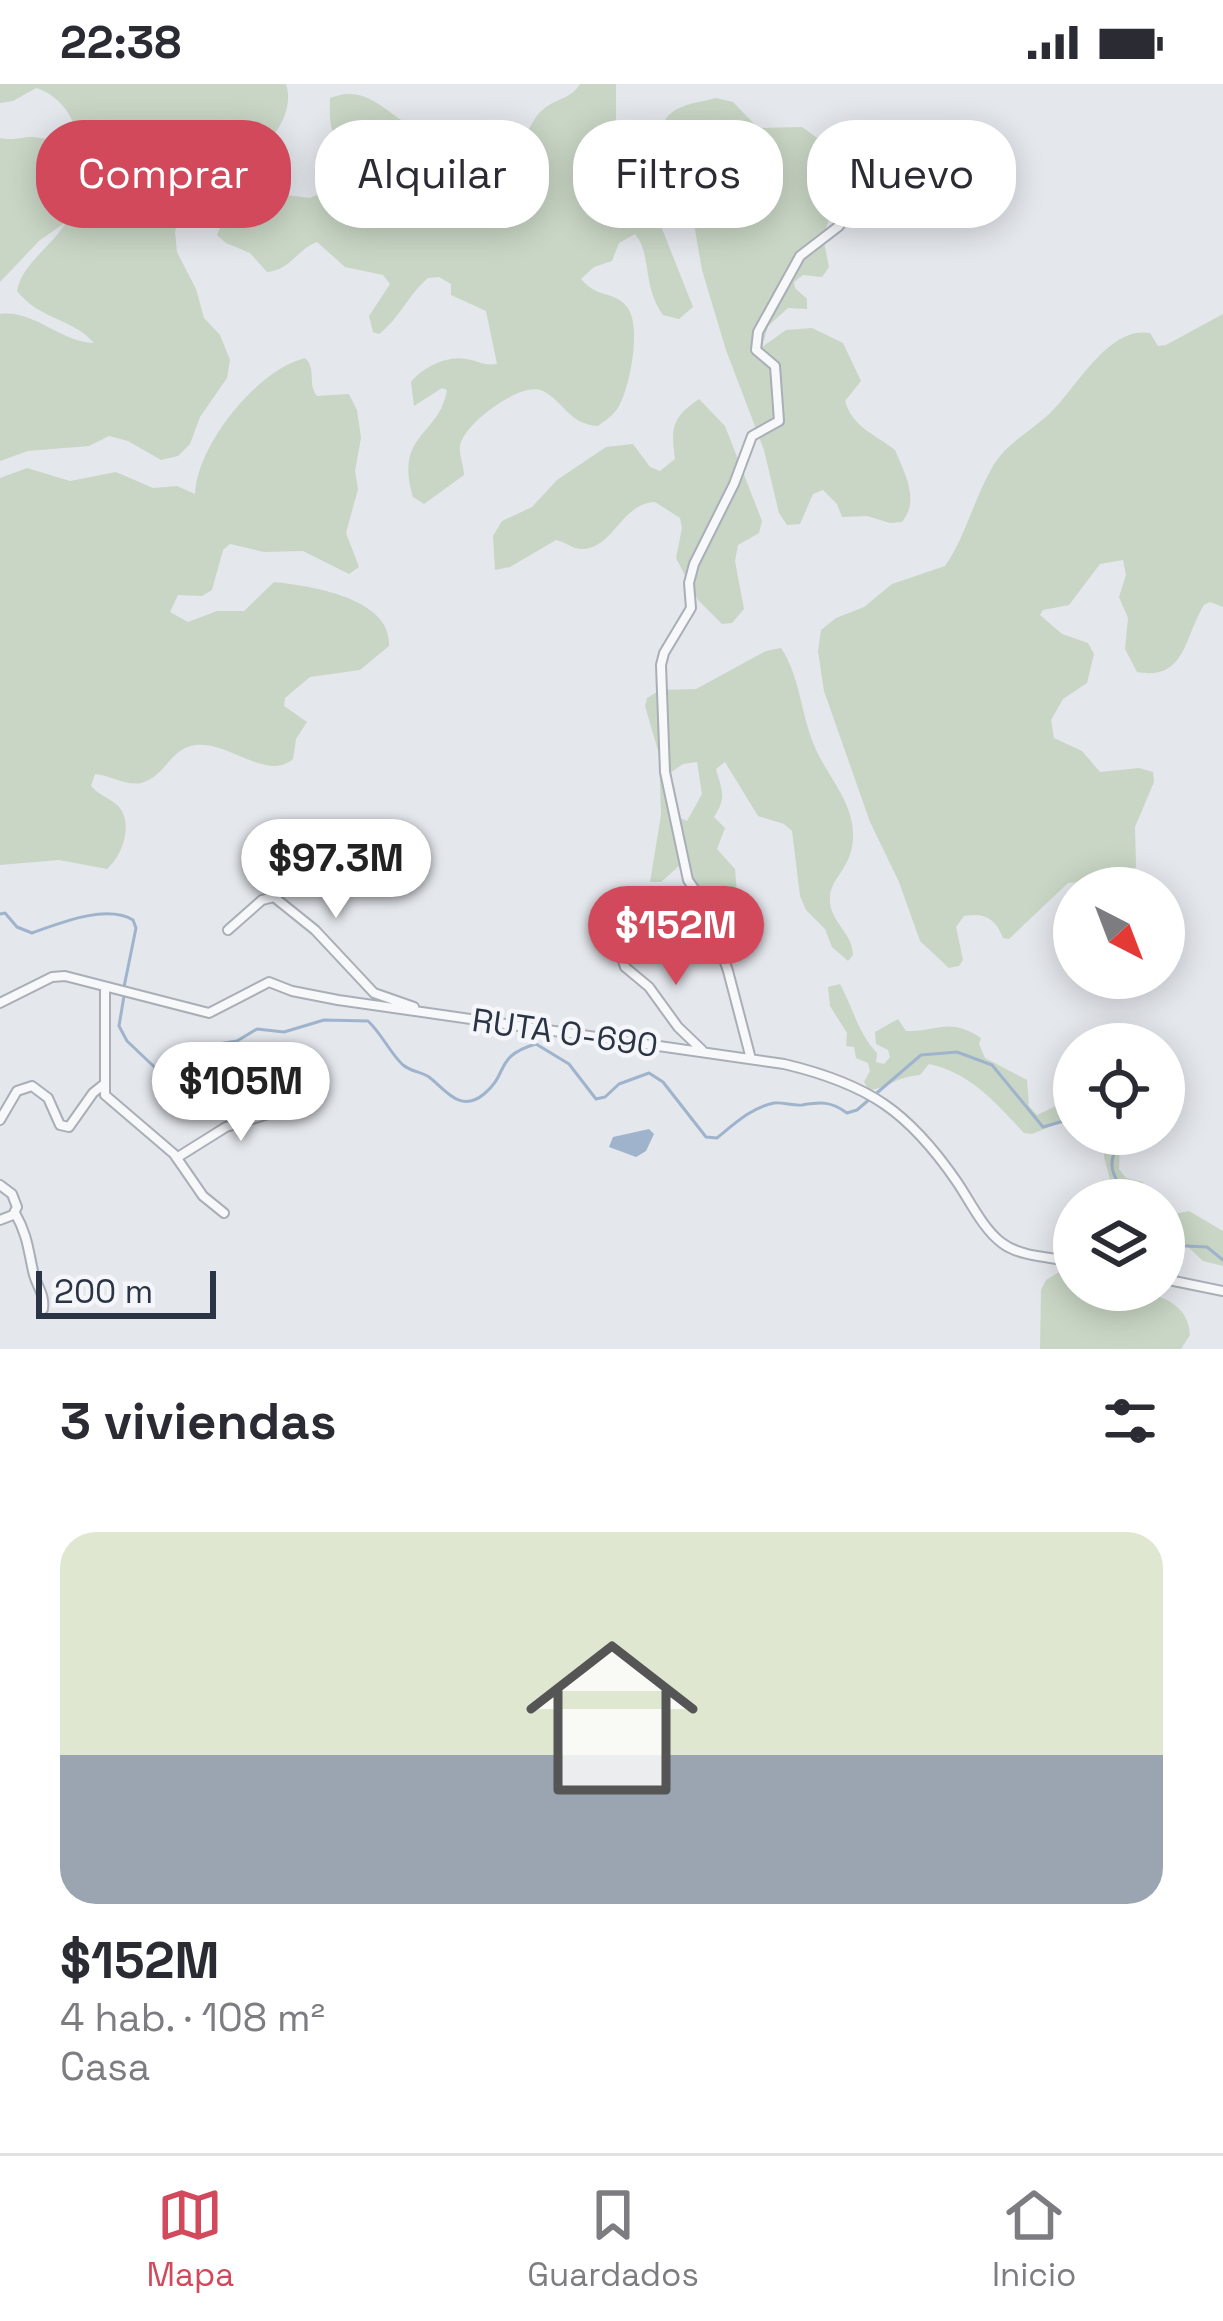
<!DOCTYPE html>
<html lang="es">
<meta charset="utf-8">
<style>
body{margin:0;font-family:"Space Grotesk",sans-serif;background:#f7f7f7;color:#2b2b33;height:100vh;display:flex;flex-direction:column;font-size:45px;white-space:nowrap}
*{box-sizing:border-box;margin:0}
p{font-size:39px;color:#7c7c81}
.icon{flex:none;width:66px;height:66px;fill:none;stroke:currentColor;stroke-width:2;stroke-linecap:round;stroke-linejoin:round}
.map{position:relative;height:1265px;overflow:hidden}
.side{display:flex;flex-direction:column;background:#fff;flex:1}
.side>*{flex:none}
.hud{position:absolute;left:36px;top:36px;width:1152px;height:108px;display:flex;gap:24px}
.needle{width:78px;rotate:138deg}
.buttons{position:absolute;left:1053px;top:783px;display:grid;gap:24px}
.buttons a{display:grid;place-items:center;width:132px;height:132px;border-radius:50%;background:#fff;box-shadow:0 6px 30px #0003;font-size:60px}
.scale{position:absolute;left:36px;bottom:30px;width:180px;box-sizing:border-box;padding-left:12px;border:6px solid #2b3445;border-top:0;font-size:33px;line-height:42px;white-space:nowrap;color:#2b3445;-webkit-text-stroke:9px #f4f6f9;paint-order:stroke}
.price{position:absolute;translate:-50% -102px;padding:0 27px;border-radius:42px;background:#fff;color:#222;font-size:39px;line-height:78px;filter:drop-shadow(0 3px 6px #0008)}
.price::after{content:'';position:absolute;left:50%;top:72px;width:36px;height:27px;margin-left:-18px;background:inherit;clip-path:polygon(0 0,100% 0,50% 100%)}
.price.active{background:#d1495b;color:#fff}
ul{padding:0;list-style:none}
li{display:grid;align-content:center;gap:24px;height:636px;padding:0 60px}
li span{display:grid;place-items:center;height:372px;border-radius:36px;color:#555}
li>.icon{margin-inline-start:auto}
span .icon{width:216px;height:216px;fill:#fffc;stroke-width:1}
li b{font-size:51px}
h2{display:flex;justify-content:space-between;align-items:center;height:144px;padding:0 60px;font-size:51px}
.chip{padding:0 42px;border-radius:48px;background:#fff;box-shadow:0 6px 30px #0003;font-size:42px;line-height:108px}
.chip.active{background:#d1495b;color:#fff}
.status{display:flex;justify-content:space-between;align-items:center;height:84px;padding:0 60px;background:#fff;direction:ltr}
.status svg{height:33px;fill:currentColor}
.menu{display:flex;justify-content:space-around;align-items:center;height:168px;border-top:3px solid #e1e1e2;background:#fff;font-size:33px;color:#7c7c81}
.menu a{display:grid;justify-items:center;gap:6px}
.menu .active{color:#d1495b}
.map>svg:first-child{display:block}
.green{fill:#c9d6c5;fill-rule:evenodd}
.water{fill:#9fb4cc}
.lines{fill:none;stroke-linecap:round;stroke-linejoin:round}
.stream{stroke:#9fb4cc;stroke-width:3}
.minor-casing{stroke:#a9aeb7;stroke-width:12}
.minor{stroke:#f7f8fa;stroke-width:8}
.labels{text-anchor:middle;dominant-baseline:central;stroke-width:9;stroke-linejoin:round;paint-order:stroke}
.street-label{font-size:33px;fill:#2b3445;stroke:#f4f6f9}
</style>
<div class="status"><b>22:38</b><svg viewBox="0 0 49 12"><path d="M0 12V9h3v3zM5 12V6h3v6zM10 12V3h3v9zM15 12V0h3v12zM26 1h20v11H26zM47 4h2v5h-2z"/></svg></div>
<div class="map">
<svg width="1223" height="1265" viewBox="0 0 1223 1265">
<rect width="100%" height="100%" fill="#e4e7ec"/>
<path class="green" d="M0,0H286C294,24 278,52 257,66C248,73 240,69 231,77C224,83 222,95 212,98C199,102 190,86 181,80L172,88L185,111L175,148L177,168L196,205L204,234L220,251L230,276L227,294L200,333L190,360L178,372L161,376L128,357L109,352L89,362L28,367L0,377V230C33,225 60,258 94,259C71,233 41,237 17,207C22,179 53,162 66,138L40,156L0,198V54C13,57 20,53 33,53C47,54 61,60 76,58C79,36 58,10 36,4L13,17L0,19Z
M580,0H616V36L643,66L659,137L693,223L679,235L663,231C642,202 652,170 635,150L619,159L612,177L594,183L581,195C599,216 614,206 627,223C642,241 630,303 619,322C614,331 606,336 598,342C569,340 565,319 543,307C522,296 461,341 460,363C459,371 464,382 464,391L424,420L413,413C394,349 439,353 447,306L442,304L414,322L411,298C422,284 447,271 466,275C479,277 483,282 497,280L486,227L451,211V200L439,193L428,194C408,211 400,234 379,250L373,248L369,232L390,200L383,191L345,183L317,158C297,165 291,186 267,188L250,169L226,159L217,151L224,136L252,113L270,109L310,114L354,95L396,108L406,101L414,84L441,64C420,51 408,65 387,73C377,77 368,75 358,71C330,61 329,41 330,14C364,0 382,25 408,40H456L503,66C534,57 525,38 546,23C559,14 570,15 580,0Z
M716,14L733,18L758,44L802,43L827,61V96L834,120L823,153L829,183L822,193L803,191L794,198L795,204L807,215V225L788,224L768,242L762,263L786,246L812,244L843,259L861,297L845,317C853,344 875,350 895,366C905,390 920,416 902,438L890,439L867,432L842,433L837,420L823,406L813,410L800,440L787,441L779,429L764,366L726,266L702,186L693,134L662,45C667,20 695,20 716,14Z
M1223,230V523L1210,518L1204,521C1184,553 1186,597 1137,588L1125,565L1128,534L1119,513L1126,491L1123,476L1100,480L1069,521L1043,526L1040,531L1062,550L1088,559L1094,570L1087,599L1063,615L1051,636L1054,654L1082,667L1100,688L1139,684L1153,688L1154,698L1135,743L1136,783L1119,794L1068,799L1009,855L1003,854C996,835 985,828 964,832L956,843L963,876L959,882L949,884L920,857L899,798L870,738L824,607L818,567L821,546L836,534L864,523L892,500L945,482C966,452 974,414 993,382C1007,358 1034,346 1053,326C1078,301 1109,242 1150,249L1158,262L1166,261Z
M305,274C317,285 307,300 317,312L349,310L357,326L361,354L355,387L358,405L346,449L359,483L349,490L303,467L264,468L230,460L223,466L212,506L202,512L178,511L170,528L188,538L217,527H244L274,498C311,502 392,514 389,562L360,586L310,593L285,614L284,622L307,638L296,655L293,675C269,696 235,663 204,661C171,658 168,692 141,699C126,702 109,691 95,690L91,702C99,711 107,713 116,720C135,736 123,772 107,785L59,776L0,781V394L27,384L70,397L116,388L153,404L177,402L195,410C197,361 257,286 305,274Z
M699,315L725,342L762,437L759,449L738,461L735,477L744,525L732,539L722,540L698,516L676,474L682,444L680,434L655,418C622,419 613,464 583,465C572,465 566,458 556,456L510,483L495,486L493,452L502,437L532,423L557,396L606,363L633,360L650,383L660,387L675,375C671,345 671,334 699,315Z
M781,564C800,592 801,630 814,661C826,691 855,719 853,754C852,784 831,793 830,813C828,837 853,848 853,871L848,877L832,863L825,845L806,826L800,812L792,747L784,740L758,732L725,678L716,685C722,707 727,713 714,733L725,744L717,765L735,785L737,810L696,808L686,783L680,781L661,798H650L661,731L659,670L645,622L647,614L660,606L696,605L766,567ZM697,678L702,710L687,737L678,733L670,689L683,680Z
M840,900C853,924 858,949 877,969L876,978L884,980L890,973L888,966L876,960L875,948L898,935L906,947C936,949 948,932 981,954L979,960L985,974L1027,996L1029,1022L1037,1031L1058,1021L1074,1000V1033L1032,1050L1024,1049C996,1019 971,989 929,980L920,991C893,993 891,1004 869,1006L864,998L870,987L868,979L856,974L854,963L846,962L847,949L830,922L828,903Z
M1104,1050H1128L1120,1058L1119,1085L1126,1094L1143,1098L1145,1104L1136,1116L1115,1114L1104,1073Z
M1189,1127L1223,1147V1182L1203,1177L1185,1160L1164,1161V1132Z
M1061,1187L1074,1190V1206C1112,1206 1188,1199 1190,1251L1181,1265H1040L1041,1206L1046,1196Z"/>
<path class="water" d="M649,1045L654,1050L646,1067L636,1073L609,1063L613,1053Z"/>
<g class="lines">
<path class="stream" d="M0,830L5,829L17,843L32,849C60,839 106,820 133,836L136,844L124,903
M124,912L119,942L127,957L165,993L182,991L212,961L237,957L257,945L284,948L324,936L368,937C382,950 390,969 403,981C410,987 421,988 429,993C445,1005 460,1030 484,1010C509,990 494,972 536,960L569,980L596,1015L605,1013L619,1000L649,989L663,998L706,1053L717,1054C733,1041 752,1023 774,1019C783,1018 793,1022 802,1021C821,1018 831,1017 847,1029L857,1026L921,971L957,968L992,981L1043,1043L1074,1034
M1123,1050C1105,1081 1110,1088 1130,1116
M1164,1161L1207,1163L1223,1176"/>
<defs>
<path id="minor" d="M228,846L262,816L274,813L315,846L374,909L414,923
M627,856L622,873L625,883L649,903L678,943L702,966
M105,904V1011L174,1070L203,1112L224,1129
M0,919L52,893L65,892L209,929L269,898L292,907L338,916L784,980C869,1000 909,1028 957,1098C970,1117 983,1145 1002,1159C1020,1173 1052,1173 1074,1178
M751,975L728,887L704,819L688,796L665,688L661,581L664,569L691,524L689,499L694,480L734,400L752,352L779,337L775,282L756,266L758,248L800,172L839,142L847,130
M0,1036L17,1007L32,1002L48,1014L60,1041L69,1043L93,1009L103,1001
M178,1073L226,1043L294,1022
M0,1101L12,1110L17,1123L13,1131L0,1136
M15,1129C27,1150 28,1164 33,1187C36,1202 45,1209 43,1225
M1164,1195L1223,1207"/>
</defs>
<use href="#minor" class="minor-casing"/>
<use href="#minor" class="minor"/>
</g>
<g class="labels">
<g class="street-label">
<text transform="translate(565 949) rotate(8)">RUTA O-690</text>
</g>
</g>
</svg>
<div class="buttons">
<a><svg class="needle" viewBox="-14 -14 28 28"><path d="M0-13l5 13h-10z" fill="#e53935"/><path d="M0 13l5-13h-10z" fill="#7c7c81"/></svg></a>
<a><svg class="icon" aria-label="locate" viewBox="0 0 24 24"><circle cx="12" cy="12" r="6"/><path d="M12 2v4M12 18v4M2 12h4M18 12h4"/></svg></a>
<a><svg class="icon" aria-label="layers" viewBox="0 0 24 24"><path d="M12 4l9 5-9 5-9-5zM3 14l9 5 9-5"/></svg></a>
</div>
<div class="scale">200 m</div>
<b class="price" style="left:336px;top:837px">$97.3M</b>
<b class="price active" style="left:676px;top:904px">$152M</b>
<b class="price" style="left:241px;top:1060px">$105M</b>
<div class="hud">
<a class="chip active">Comprar</a>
<a class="chip">Alquilar</a>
<a class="chip">Filtros</a>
<a class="chip">Nuevo</a>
</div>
</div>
<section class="side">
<h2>3 viviendas<svg class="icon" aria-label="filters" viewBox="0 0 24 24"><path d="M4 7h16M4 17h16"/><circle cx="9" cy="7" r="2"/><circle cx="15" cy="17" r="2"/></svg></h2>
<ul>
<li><span style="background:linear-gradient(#dfe7d0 60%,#9aa5b1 0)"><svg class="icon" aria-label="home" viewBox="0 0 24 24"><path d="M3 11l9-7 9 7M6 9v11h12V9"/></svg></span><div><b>$152M</b><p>4 hab. · 108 m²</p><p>Casa</p></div></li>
</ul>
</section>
<nav class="menu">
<a class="active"><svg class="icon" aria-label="map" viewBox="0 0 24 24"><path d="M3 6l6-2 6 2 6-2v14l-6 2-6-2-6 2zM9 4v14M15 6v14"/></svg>Mapa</a>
<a><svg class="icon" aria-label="saved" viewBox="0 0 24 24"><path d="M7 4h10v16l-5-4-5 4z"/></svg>Guardados</a>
<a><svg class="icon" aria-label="home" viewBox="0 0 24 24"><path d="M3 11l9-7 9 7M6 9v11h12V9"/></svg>Inicio</a>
</nav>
